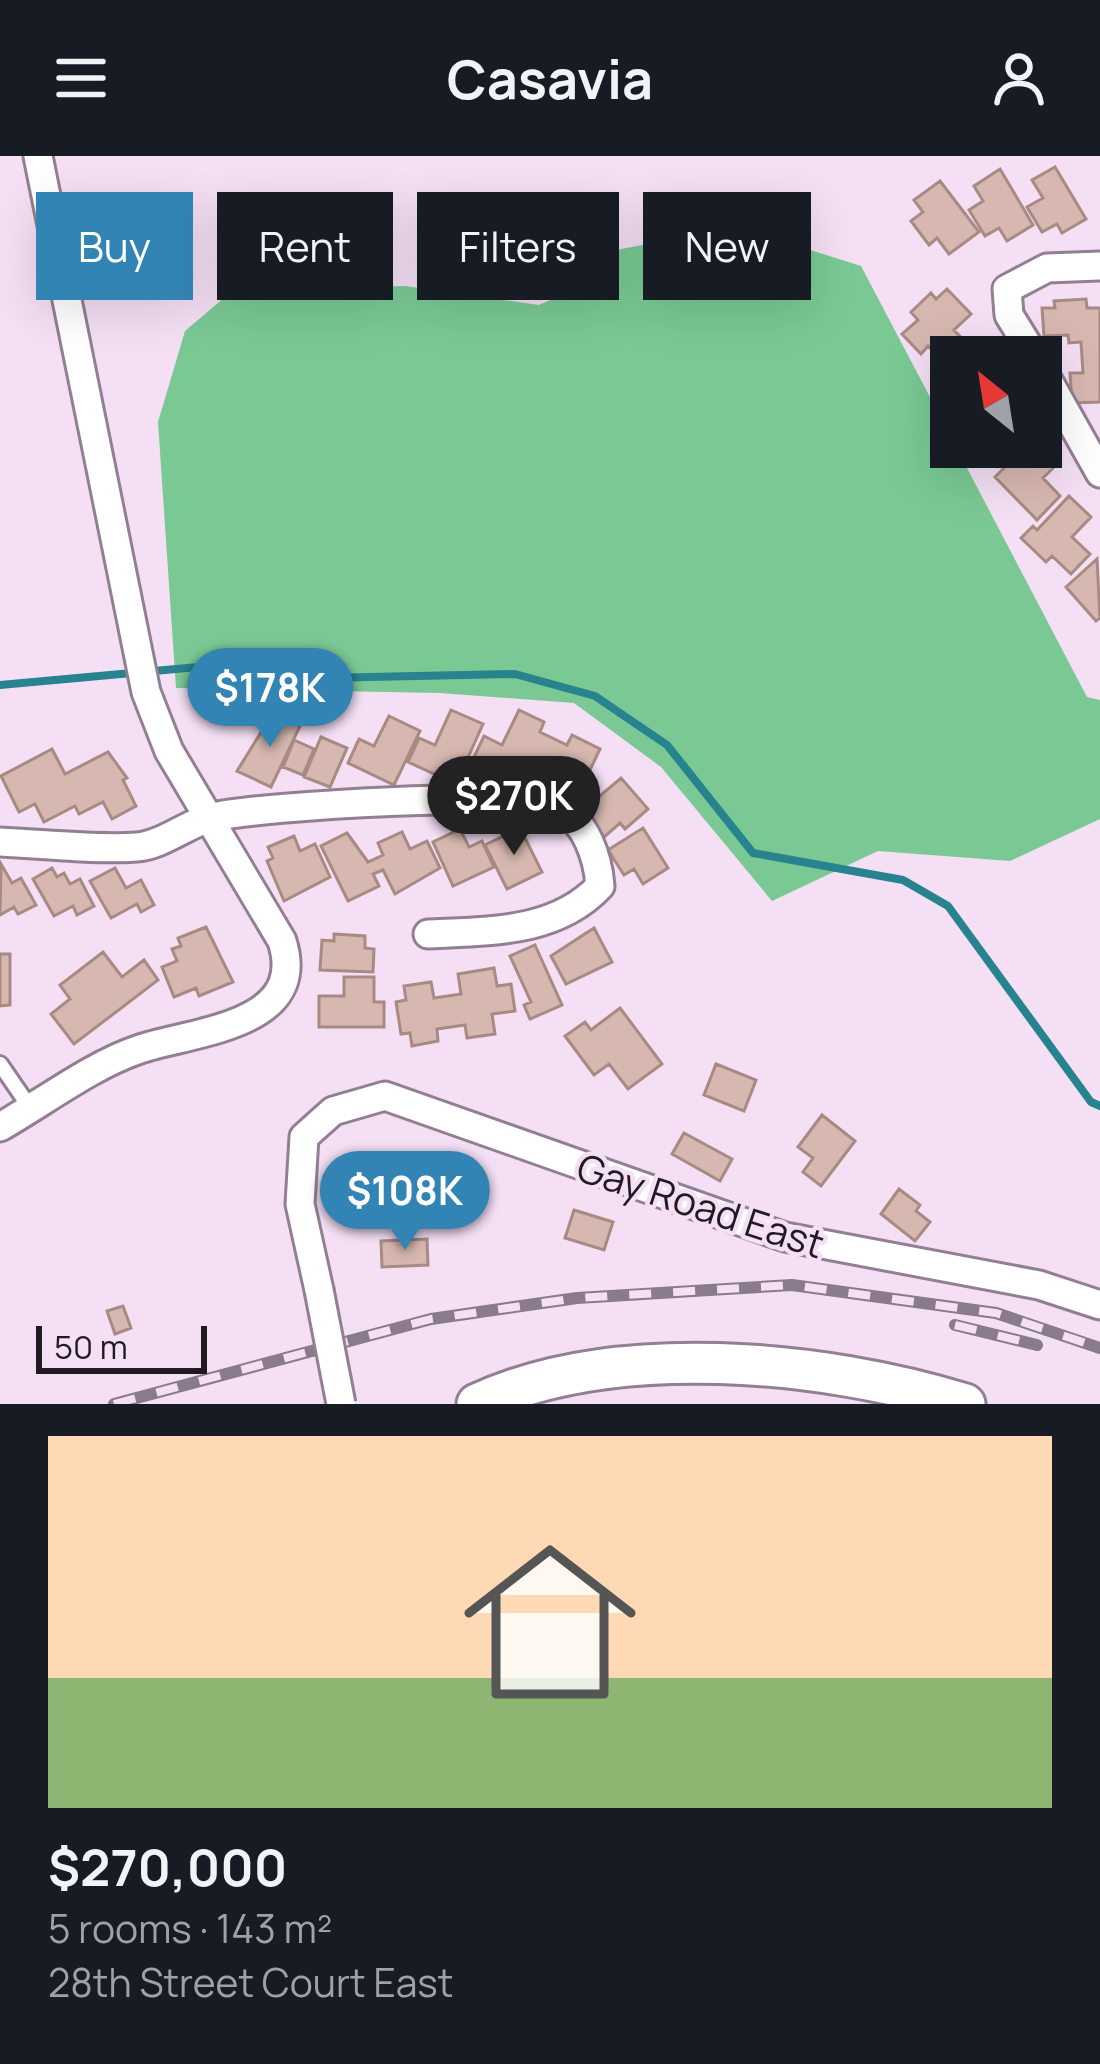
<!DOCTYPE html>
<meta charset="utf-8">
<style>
body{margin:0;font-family:Manrope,sans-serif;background:#20242c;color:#f1f3f6;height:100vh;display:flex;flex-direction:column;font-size:45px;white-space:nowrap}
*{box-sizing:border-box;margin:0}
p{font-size:39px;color:#9ea1a6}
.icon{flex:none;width:66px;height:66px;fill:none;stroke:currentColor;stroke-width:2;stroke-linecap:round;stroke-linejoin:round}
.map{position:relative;height:1248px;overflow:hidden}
.sheet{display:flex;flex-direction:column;background:#171b24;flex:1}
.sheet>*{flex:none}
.top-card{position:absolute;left:36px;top:36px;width:1029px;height:108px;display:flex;gap:24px}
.needle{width:78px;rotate:330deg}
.controls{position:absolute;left:930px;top:180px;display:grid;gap:24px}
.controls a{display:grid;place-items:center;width:132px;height:132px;border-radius:0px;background:#171b24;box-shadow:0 12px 48px #0002;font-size:60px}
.scale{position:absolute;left:36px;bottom:30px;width:171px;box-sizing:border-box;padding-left:12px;border:6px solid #211a22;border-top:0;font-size:33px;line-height:42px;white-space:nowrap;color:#211a22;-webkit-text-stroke:9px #f4dff5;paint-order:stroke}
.price{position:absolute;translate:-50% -102px;padding:0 27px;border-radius:42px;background:#3284b5;color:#fff;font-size:39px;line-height:78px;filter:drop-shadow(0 3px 6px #0008)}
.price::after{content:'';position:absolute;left:50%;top:72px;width:36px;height:27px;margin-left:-18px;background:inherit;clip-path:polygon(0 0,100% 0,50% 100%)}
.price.current{background:#222;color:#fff}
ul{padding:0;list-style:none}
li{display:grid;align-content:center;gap:24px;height:636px;padding:0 48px}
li+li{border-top:3px solid #363941}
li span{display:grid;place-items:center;height:372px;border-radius:0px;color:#555}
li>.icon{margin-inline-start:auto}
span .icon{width:216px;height:216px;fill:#fffc;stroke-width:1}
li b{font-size:51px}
.pill{padding:0 42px;border-radius:0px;background:#171b24;box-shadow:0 12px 48px #0002;font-size:42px;line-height:108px}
.pill.current{background:#3284b5;color:#fff}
header{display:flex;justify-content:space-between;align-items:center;height:156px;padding:0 48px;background:#171b24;font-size:54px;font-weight:700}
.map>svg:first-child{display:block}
.forest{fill:#7ac994}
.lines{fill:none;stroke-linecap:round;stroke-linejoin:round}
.stream{stroke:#27838e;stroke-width:8}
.building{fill:#d7b8b0;stroke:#a88a83;stroke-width:3}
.lane-casing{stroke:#937f93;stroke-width:20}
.street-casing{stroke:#937f93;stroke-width:33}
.secondary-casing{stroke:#937f93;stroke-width:45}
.lane{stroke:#fff;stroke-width:14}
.street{stroke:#fff;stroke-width:27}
.secondary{stroke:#fff;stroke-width:39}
.rail-casing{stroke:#897b8a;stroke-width:12}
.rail{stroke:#f4dff5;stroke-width:8;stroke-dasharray:22;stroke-linecap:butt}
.street-bridge-casing{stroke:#937f93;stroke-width:33;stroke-linecap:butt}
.street-bridge{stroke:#fff;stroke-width:27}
.labels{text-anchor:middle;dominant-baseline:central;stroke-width:9;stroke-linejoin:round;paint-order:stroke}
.street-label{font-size:39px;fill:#211a22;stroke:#f4dff5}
</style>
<header><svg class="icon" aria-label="menu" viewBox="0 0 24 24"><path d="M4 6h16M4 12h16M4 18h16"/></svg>Casavia<svg class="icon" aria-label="person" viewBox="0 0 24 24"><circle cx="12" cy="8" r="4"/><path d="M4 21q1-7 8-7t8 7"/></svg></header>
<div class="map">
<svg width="1100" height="1248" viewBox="0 0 1100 1248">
<rect width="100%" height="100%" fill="#f4dff5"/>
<path class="forest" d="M737,71L861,110L951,281V291H956L1087,541L1100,544V663L1010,705L878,695L772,745L661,611L574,547L440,537L176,532L158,266L185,175L232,135L405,130L539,149L584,129L616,94Z"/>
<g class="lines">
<path class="stream" d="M0,529L198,511L323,522L515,518L595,540L667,589L753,697L903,724L948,750L1091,946L1100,950"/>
</g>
<path class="building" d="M1055,11L1086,63L1062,77L1057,68L1042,76L1027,51L1043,42L1032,24Z
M1000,13L1033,69L1007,85L999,72L985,80L969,54L983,45L974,30Z
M940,25L979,76L949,98L937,82L929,89L911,65L923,56L914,44Z
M947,133L971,158L954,174L974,195L981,188L994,201H951V214L928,190L921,198L902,178L918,164L911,156L931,137L936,143Z
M1086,143L1087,152H1100V246L1072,247L1070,217H1083L1081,186L1069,187L1068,179L1044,180L1042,152H1055L1054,145Z
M1033,293L1053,312L1043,322L1060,340L1037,364L995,321L1014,302L1020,307Z
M1069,340L1091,361L1072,381L1090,398L1071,418L1052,400L1046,406L1021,382L1033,370L1037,374Z
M1097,403L1100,462L1096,465L1066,431Z
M451,554L483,568L456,628L408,606L419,582L435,589Z
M519,554L544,566L540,576L567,589L572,579L600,593L578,639L544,622L549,611L530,602L518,627L472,605L484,580L502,589Z
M273,557L300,570L271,631L237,615Z
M389,560L420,575L394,629L348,607L359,583L374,590Z
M321,581L347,592L330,631L304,621Z
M294,584L314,593L303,619L283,611Z
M52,593L65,618L108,596L127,622L123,624L136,650L112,663L103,646L79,658L75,650L44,666L35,648L19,656L1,620Z
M621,622L648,653L625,673L620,667L604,681L582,655Z
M520,672L542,716L507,733L485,689Z
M643,672L668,712L643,728L634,713L624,719L608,694Z
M460,673L469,691L482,685L494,711L453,730L433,686Z
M402,676L410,693L427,685L440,712L395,738L383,714L373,718L379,730L348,745L321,690L347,677L368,706L383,699L378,687Z
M294,680L300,695L315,688L330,721L284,745L267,705L273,702L268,691Z
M1,708L12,727L21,722L36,749L18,758L14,751L0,759Z
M52,712L57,721L64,717L70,728L80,723L94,750L77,759L73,750L54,760L33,723Z
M115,712L126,732L141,724L154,749L141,756L137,748L111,762L90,725Z
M206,771L233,826L199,840L196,832L174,841L162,811L177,805L172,793L181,790L178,782Z
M594,772L612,806L566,828L551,800Z
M334,778L365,780V792L374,793L373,816L320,814L322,784L334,785Z
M535,789L562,849L530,863L524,849L531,846L510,800Z
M103,796L122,821L144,804L158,824L74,888L51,858L70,843L60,829Z
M0,798H10V849L0,850Z
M494,812L497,830L511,828L515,855L492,858L495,878L467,882L465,869L437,873L438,885L412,890L410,877L401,878L396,846L406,844L404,830L431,826L434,842L461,838L458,818Z
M344,821H374V846H384V871H319V840H344Z
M620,852L662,908L628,933L609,908L594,919L565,880L585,866L591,874Z
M716,908L756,924L744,955L704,939Z
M822,959L855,985L821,1030L803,1016L813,1002L798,991Z
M684,977L732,1003L720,1025L672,998Z
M899,1033L920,1049L916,1055L930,1066L915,1085L881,1058Z
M574,1054L613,1066L604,1094L565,1082Z
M427,1083L428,1109L382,1111L381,1085Z
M123,1150L131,1172L115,1178L107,1155Z"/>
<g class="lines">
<defs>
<path id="lane" d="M0,908L31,953"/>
<path id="street" d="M1035,201L1009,159L1007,133L1047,112L1100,110
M1041,212L1100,317
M0,686C45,688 93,694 137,691C163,689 188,667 213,661C261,650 523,634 559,652C586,665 598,702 600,730C556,777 490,775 428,778
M0,971C44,946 92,909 140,893C195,875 309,870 282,785L169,595L146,536L38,0
M319,1134L300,1048L304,981L333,955L385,940L785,1081L1039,1129L1100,1149"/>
<path id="secondary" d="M477,1248C614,1184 823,1204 965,1248"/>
</defs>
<use href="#lane" class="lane-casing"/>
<use href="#street" class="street-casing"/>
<use href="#secondary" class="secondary-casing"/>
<use href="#lane" class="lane"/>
<use href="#street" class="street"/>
<use href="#secondary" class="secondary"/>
<defs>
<path id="rail" d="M955,1169L1037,1189
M114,1248L431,1163L577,1142L792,1129L996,1157L1100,1192"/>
</defs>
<use href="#rail" class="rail-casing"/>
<use href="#rail" class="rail"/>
<defs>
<path id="street-bridge" d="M319,1134L341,1248"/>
</defs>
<use href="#street-bridge" class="street-bridge-casing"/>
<use href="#street-bridge" class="street-bridge"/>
</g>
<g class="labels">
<g class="street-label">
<text transform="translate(701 1049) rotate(18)">Gay Road East</text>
</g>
</g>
</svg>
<div class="controls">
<a><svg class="needle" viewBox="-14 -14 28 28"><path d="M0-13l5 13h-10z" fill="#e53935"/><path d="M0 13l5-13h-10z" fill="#9ea1a6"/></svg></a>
</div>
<div class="scale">50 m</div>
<b class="price" style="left:270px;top:594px">$178K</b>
<b class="price current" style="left:514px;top:702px">$270K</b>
<b class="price" style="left:405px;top:1097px">$108K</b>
<div class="top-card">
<a class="pill current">Buy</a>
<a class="pill">Rent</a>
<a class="pill">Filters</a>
<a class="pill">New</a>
</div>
</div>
<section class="sheet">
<ul>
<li><span style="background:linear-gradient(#ffd9b3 65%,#8fb573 0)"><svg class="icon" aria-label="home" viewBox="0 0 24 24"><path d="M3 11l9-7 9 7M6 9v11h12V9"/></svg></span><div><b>$270,000</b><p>5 rooms · 143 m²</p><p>28th Street Court East</p></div></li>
</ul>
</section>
